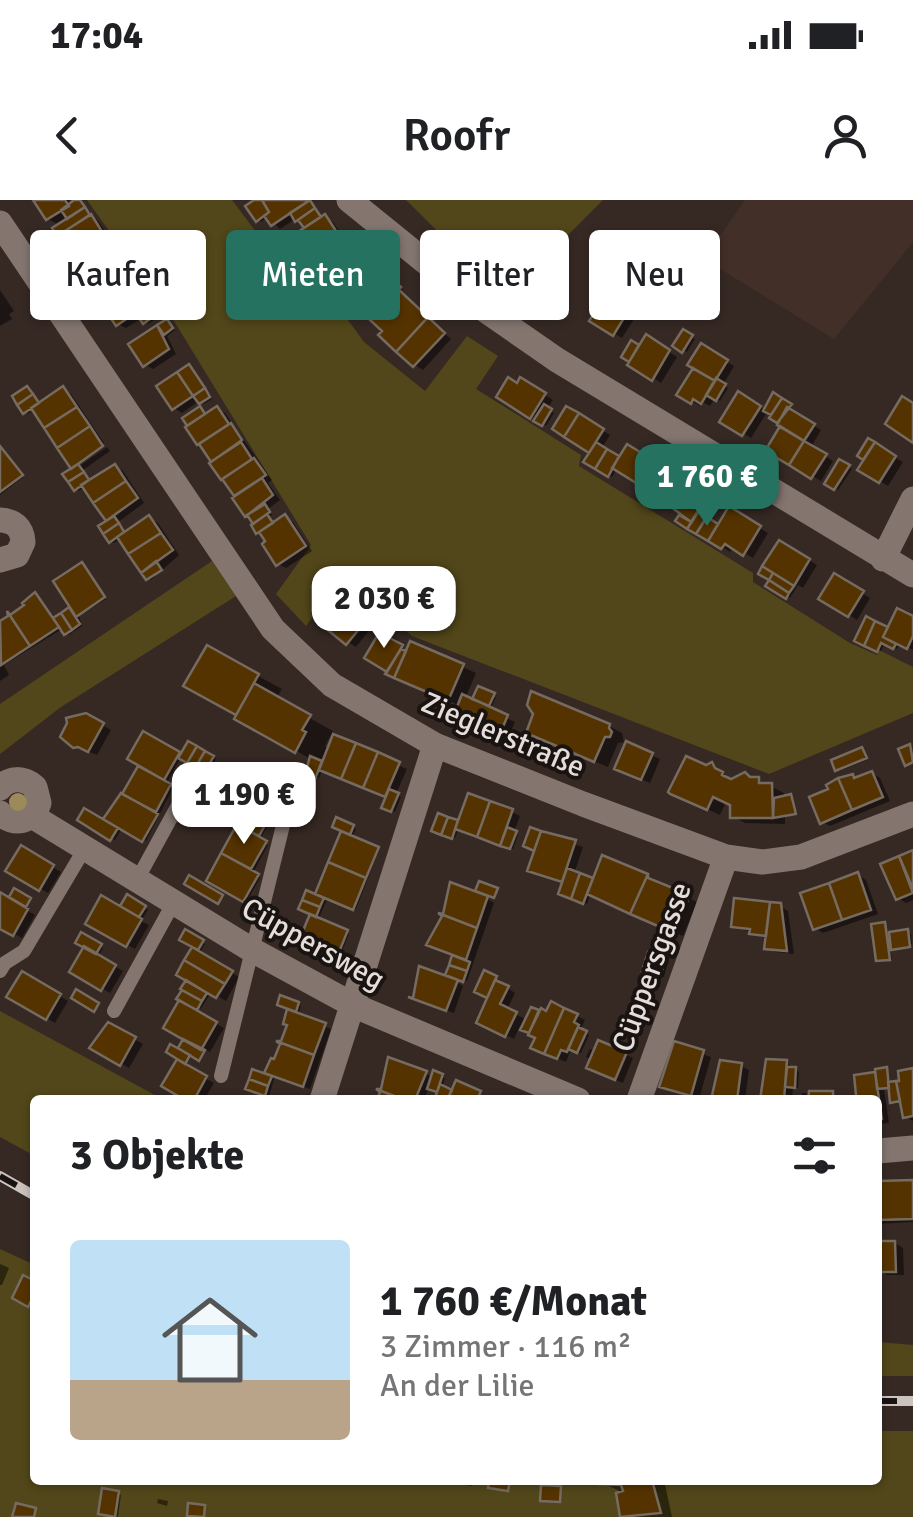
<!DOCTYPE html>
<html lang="de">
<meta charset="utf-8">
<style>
body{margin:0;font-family:Signika,sans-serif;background:#f6f6f6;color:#202124;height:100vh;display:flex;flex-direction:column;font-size:38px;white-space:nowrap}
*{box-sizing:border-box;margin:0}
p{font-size:32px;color:#757577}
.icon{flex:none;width:55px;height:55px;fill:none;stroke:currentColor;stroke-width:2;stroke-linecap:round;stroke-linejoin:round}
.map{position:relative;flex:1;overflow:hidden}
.details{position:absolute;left:30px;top:895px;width:852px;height:390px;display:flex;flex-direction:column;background:#fff;border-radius:10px;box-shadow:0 2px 8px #0004}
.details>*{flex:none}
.hud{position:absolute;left:30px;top:30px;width:855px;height:90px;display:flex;gap:20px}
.price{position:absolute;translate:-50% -85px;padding:0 22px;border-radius:20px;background:#fff;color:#222;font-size:32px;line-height:65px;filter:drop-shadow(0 2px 5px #0008)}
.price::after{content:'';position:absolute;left:50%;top:60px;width:30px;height:22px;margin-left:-15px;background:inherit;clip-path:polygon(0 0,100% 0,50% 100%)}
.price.selected{background:#267261;color:#fff}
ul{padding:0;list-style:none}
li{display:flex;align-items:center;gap:30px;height:250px;padding:0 40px}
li+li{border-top:2px solid #e0e0e0}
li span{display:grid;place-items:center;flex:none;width:280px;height:200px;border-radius:10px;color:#555}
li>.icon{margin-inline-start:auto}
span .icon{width:120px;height:120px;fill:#fffc;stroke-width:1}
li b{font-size:42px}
h2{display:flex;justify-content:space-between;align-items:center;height:120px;padding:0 40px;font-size:42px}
.pill{padding:0 35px;border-radius:10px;background:#fff;box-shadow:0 2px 8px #0004;font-size:35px;line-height:90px}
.pill.selected{background:#267261;color:#fff}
.status{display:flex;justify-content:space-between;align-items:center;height:70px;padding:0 50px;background:#fff;direction:ltr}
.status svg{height:28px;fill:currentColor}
header{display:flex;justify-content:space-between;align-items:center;height:130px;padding:0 40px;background:#fff;font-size:45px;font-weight:600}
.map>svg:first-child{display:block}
.built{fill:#422f27}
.green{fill:#52471a}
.shadow{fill:#0007}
.building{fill:#530;stroke:#766b60;stroke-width:2.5}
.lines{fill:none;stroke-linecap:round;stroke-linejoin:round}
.service{stroke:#84756f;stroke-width:14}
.minor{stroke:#84756f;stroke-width:25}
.rail-casing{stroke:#ccc3bf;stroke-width:10}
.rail{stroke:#191311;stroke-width:6;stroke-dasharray:19;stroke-linecap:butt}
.tree{fill:#9c8a59}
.labels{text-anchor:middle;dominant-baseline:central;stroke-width:8;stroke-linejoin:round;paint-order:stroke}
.street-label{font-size:30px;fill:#e5ddd9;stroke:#191311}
</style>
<div class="status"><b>17:04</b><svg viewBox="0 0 49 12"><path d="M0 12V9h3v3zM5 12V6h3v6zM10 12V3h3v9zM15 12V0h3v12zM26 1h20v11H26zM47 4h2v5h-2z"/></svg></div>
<header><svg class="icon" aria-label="back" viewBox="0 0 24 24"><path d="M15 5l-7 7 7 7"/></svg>Roofr<svg class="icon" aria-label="person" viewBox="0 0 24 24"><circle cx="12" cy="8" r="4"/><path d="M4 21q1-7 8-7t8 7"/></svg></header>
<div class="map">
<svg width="913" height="1317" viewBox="0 0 913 1317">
<rect width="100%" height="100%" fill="#362924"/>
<path class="built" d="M745,0H913V42L834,139L704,59Z"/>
<path class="green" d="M87,0H232L295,84L318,79L364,142L425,191L467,136L498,156L476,189L581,255L579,266L753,373V382L850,443L877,455L879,450L913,467V513L769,574L412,436L342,377L306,426L276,394L311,345L174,121Z
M406,0H603L505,98Z
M212,361L236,396L61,507L0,554V504Z
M0,811L164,900H35V956L0,937Z
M0,1049L35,1065V1280H878V1231H913V1317H0Z
M878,1142L913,1145V1176H878Z"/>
<path class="shadow" d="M36,0H69L72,5L79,0L99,22L115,46L125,40L133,49L122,57L111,44L82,64L74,59L56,29L61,26L48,19Z
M258,0H312L322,19L325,17L333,22L351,48L361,42L369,46L390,83L402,90L399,93L451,139L423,170L415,165L382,135L390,101L380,90L364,101L360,99L337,63L319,76L311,71L309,28L297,18L280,29L268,17L261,22L258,20Z
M109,64L120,73L128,72L135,82L129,86L144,110L153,108L159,117L148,124L142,118L126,128L118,124Z
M0,90L14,111L9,114L12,119L0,126Z
M645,96L654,101L644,117L635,112Z
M604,101L634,119L622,138L592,120Z
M167,122L175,130L167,136L176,154L153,169L145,165L132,145Z
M683,132L695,139L687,152L675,145Z
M647,138L677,157L661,183L631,164L632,144L640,149Z
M701,147L734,166L723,185L728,188L720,201L715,198L710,206L702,202L700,206L680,194L696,168Z
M192,169L212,199L204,204L199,201L182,213L174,208Z
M521,180L553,200L547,209L554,213L546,226L499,196Z
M27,188L40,205L63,189L71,194L104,243L71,265L34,209L28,214L25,212Z
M739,195L766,211L774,196L792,206L789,211L821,230L811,247L833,261L821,281L768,250L782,223L768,211L751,238L723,221Z
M200,209L207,216L217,209L225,213L272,280L268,283L280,300L268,309L272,315L269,317L274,325L285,317L293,322L312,351L286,368L278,364L269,342L258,332L189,228Z
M567,209L610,235L602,248L620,260L628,247L662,268L654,281L659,284L652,294L617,268L612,277L586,261L592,252Z
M869,242L903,262L888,286L861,269L867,260L860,256Z
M107,247L110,251L83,270L91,282L115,267L123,271L144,303L118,322L126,334L149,318L158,323L179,355L151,380L121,338L114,343L111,342L110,322L85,286L79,291L76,289L78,267Z
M0,249L23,277L0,295Z
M840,262L852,269L838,290L827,283Z
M678,279L715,302L705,318L719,327L730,310L768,333L753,358L733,346L730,352L679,320L684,311Z
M780,343L817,365L803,388L798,385L790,398L769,385L772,379L761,373Z
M85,368L106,399L79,416L82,426L69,435L62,429L4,465L9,475L0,481V423L37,396L55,420L73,408Z
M835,376L870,398L857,420L822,398Z
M395,391L406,396L398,410L388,405Z
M352,394L367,405L358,417L371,428L356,447L348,442Z
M913,419V450L900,444L897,449L885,443L881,451L858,440Z
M383,431L399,441L397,445L408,452L412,444L476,473L465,499L474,502L496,497L490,510L515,522L506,543L462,525L460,506L389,473Z
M207,448L282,489L276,499L333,531L325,546L330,549L335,538L407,569L396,594L401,597L395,612L384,607L388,598L323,569L319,578L308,573L312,560L238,518L240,515L187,485Z
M86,516L111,530L97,555L74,546Z
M609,526L622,533L624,542L618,543L608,567L541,539Z
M144,535L182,556L189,544L216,559L208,573L181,557L166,584L173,588L146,641L122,628L115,640L80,620L104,623L125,595L142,565Z
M628,544L660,559L650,583L625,572Z
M862,550L869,559L840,571L837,570Z
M712,565L733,581L758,580L784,593L783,598L791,597L798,615L785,617V624L745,623L732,616V605L726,602L720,615L683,598L706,567Z
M872,573L880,578L890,601L830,626L822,622L852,577L857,580Z
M262,593L280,603L260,640L268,645L253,673L260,678L247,701L209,680Z
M512,612L520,616L514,632L518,635L513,649L459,629L455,638L435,630L440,616L460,624Z
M337,620L356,629L352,638L379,650L356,709L328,697L318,720L349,734L338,761L301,745L345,632Z
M532,630L583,647L574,674L594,682L689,698L697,702L683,736L608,705L591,693L587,704L564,694L565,683L538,674L537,650L526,645Z
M21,648L61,672L48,693L9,670Z
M913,653V700L906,703L898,698L883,666Z
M858,675L866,680L878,714L823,733L815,728Z
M0,695L35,715L22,738L0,726Z
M128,698L148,710L141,721L149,725L135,749L88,723L121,709Z
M486,698L494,703L467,781L448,774Z
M780,706L788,711L794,754L775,752L767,748L768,739L734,726Z
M884,724L889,734H911L912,744L890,746L892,760L882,762L879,760Z
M186,732L205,744L199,754L239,777L226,801L211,792L201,809L183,799L181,804L224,828L210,852L167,827L189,779L179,774L195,746Z
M82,736L103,748L98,757L123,771L110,793L72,771L87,746Z
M650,755L668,762L664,777L648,771Z
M485,773L515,793L507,810L527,820L532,810L577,816L585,820L581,829L589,835L581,853L570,852L566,862L541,851L538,838L520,826L514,839L487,826L490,797L477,791Z
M23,774L68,801L55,823L10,796Z
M456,782L463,786L454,813L423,802Z
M298,805L301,806L298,815L331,829L310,889L275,876L268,900H257L290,825L286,823L291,809Z
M109,825L143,844L129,868L93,847Z
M675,844L711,857L699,899L662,886Z
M590,849L625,854L633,858L623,883L597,872L592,860L586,857Z
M178,862L214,883L204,900H190Z
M786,863L799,872L798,888H793L792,900H763Z
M741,866L749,870L745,900H716Z
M886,870L891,884L899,887L913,871V921L905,916L903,902H893L891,888L884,889L889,923L878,924V900H857L856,877L878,875Z
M425,873L433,878H445L442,888L453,893L480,894L488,900H436L440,892L429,887L424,900H379Z
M802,893L832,894L840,900H801Z
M913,983V1022L878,1024V984Z
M895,1043L903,1048L904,1075H887L879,1071L878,1044Z
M0,1064L9,1068L2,1085H0Z
M106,1280H123L122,1285Z
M434,1280H472V1286Z
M602,1280H664L672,1317H623L618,1290L602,1283Z
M118,1294L121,1295L118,1317L104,1314Z
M158,1299L168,1301L167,1306L157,1303Z"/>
<path class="building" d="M33,0H65L69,6L46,20Z
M74,0H80L85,7L67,19L61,10Z
M254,0H262L269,12L256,22L245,6Z
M262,0H310L271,26L264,16L269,12Z
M310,0L315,8L295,22L290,13Z
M85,7L90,15L57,36L52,28Z
M315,8L321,17L304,28L298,20Z
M91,14L106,38L72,61L56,37Z
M325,14L347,48L309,73L287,39Z
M125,37L131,47L117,57L110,47Z
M176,38L182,46L171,53L166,45Z
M361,39L382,72L352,91L331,58Z
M109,61L125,86L100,102L84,78Z
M125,67L133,80L125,86L116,73Z
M382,72L389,81L359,101L352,91Z
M392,79L401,87L387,102L375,90Z
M125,86L141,109L116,126L100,102Z
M398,89L428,117L396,152L378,135L382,131L370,120Z
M644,92L652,97L640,118L632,113Z
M604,98L627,113L613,136L589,121Z
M150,103L157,114L143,124L136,113Z
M428,117L445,133L413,167L396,152Z
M167,119L173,128L164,135L157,125Z
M157,125L169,149L143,167L128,144Z
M683,129L693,135L682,153L672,146Z
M646,134L670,150L652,181L627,165Z
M631,140L639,145L629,162L621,157Z
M701,143L728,160L715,181L687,165Z
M189,164L205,188L193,196L177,172Z
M693,168L715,181L701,204L693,199L691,204L676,195Z
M177,172L193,196L172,210L156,186Z
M508,177L517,183L520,177L546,193L530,219L496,197Z
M716,178L726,184L716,201L706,195Z
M27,186L33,194L17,205L12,196Z
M63,186L77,207L44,228L31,208Z
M205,188L210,197L199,204L193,196Z
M738,191L761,206L742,236L719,222Z
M773,192L782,198L771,215L763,211Z
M33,194L39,203L23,214L17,205Z
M902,196L913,203V243L885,224Z
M782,198L792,204L777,223L769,218Z
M544,204L552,209L542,226L533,221Z
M200,206L205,214L187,226L182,218Z
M217,206L229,224L197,245L185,227Z
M566,206L579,213L564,237L552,229Z
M77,207L90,226L57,248L44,228Z
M787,207L815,224L804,241L777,225Z
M579,213L604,229L589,253L564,237Z
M231,223L242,240L211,262L199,244Z
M90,226L103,246L71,269L57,248Z
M780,226L804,241L789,265L765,251Z
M868,238L875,242L863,260L857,256Z
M804,241L827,254L811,279L789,265Z
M241,242L252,259L221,280L209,263Z
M596,242L607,249L595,269L583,262Z
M875,242L896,256L879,283L857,270Z
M627,244L656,262L641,286L612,268Z
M0,246L23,275L0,292Z
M607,249L619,256L608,277L595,269Z
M254,258L266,275L234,296L222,279Z
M839,259L850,265L834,290L824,284Z
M78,264L84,272L68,282L62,274Z
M115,264L126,281L93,303L81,285Z
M84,272L89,280L74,291L68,282Z
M648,274L657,280L648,294L639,289Z
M677,276L708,295L691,322L662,300Z
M262,278L273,295L245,317L232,298Z
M126,281L138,298L106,321L93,303Z
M265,304L270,312L253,324L247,315Z
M729,306L761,326L743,356L725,344L721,349L708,341Z
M699,311L707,316L696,334L687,329Z
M267,314L273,323L256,334L251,325Z
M285,314L306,346L276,366L262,344L265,341L259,332Z
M149,315L161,333L128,354L117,337Z
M679,315L691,322L687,329L675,321Z
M114,316L119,323L103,334L98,326Z
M707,317L718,324L708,341L696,334Z
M119,323L124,332L109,343L103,334Z
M161,333L173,350L141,373L128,354Z
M779,340L810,359L794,386L762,366Z
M156,361L162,370L146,380L141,373Z
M82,362L105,397L76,417L53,381Z
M762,366L773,373L769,380L758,374Z
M773,373L794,386L789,393L769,380Z
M834,373L864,391L848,417L818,399Z
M769,380L789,393L786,399L765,386Z
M394,387L404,393L394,411L385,406Z
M352,391L365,402L355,414L342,403Z
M35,392L59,427L30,446L7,411L10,415L24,405L22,403Z
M342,403L365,422L346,445L323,426Z
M69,407L80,424L72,430L61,413Z
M897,408L913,416V436L907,449L883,437Z
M7,411L30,446L1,465L0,421L8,416Z
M61,413L72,430L64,435L53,418Z
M866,416L875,421L864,446L854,441Z
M875,421L888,427L883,437L896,444L893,449L881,443L877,452L864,446Z
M382,428L393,434L390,438L403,445L387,472L364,458Z
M410,441L464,464L448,501L394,478Z
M207,445L259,474L236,515L183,486Z
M401,449L406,451L394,478L385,474Z
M254,483L311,515L302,530L306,532L295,553L234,519Z
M478,486L495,493L489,506L472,499Z
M531,491L610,524L609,528L612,532L610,537H605L594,562L526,533L533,514L527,505Z
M462,494L508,515L497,541L451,522Z
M86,513L104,523L88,552L78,547L73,548L60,537L67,523L66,518Z
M143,531L180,552L164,580L127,559Z
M333,534L356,543L341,579L319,570Z
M188,541L197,546L187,563L178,558Z
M626,541L653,553L641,580L614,569Z
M356,543L378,552L363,588L341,579Z
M910,544L913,562L905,566L898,549Z
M197,546L205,551L195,568L187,563Z
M862,547L867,558L835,571L831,560Z
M205,551L214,556L204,573L195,568Z
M378,552L400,562L385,597L363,588Z
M310,556L322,561L315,579L305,575Z
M686,556L706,565L712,562L715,568L723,572L722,575L731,579L745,572L750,577H759V583H772L773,618H730V605L713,597L707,610L670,594L668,592Z
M138,566L171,584L156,612L122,594Z
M872,571L883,597L852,610L838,578L853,574L854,578Z
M838,578L852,610L820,624L809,597L828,589L826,585Z
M261,589L278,599L273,608L256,599Z
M389,589L399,593L391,612L381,608Z
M242,591L274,609L259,636L227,619Z
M121,593L158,614L142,642L103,619Z
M468,593L490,601L477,637L455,629Z
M791,594L796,614L773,618L774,598Z
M490,601L513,609L500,646L477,637Z
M84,608L118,628L110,641L77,620Z
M438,613L448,617L441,635L431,631Z
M336,617L354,625L350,635L332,627Z
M448,617L458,620L452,639L441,635Z
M237,624L267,641L251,669L221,653Z
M507,627L517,631L510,649L500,646Z
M530,627L541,631L534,651L523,646Z
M341,631L379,647L366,678L328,662Z
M541,631L576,640L562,682L527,671Z
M21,645L54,665L39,691L5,671Z
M913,650V689L899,656Z
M221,653L259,674L243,702L206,681Z
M602,655L648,674L630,714L587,694Z
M899,656L913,693L896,700L880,664Z
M328,662L366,678L353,710L315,694Z
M567,668L580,673L571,699L558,694Z
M858,672L871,710L842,720L829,683Z
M580,673L593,678L583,704L571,699Z
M648,674V678L690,695L674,733L630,714Z
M189,675L223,695L218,704L184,684Z
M479,681L498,688L494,698L475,691Z
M450,682L488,696L477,728L438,713L443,714Z
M829,683L842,720L813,730L800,693Z
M14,688L31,698L26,707L9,697Z
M306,690L324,698L320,707L302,700Z
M0,692L28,709L13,736L0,729Z
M127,694L146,706L139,717L120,706Z
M101,695L142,719L126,747L85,724Z
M734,698L770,702L766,736L749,734L750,729L731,727Z
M302,700L320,707L316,717L298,709Z
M770,702L781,703L787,751L764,749Z
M438,713L477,728L466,760L426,745L442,716Z
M310,714L348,730L335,762L297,745Z
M885,722L890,760L876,761L871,724Z
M185,729L204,740L198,750L179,740Z
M908,729L910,747L891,750L889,732Z
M81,732L102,744L96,754L75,743Z
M84,746L116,765L101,791L69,772Z
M192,747L233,771L225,784L184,760Z
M648,752L666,758L660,777L642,771Z
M452,755L470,762L467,771L449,765Z
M184,760L225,784L216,798L176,775Z
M449,765L467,771L463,782L445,775Z
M419,766L458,780L446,811L408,797L413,798Z
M484,770L497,776L487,798L474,792Z
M22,771L61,794L46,820L6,797Z
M186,780L207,793L202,801L180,789Z
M495,780L509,786L500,804L517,812L505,837L476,823Z
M76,789L99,803L94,812L71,798Z
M182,790L202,801L197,810L176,799Z
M280,795L299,802L296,812L277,805Z
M179,800L217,822L201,850L163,828Z
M551,801L564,808L544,854L530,848L535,838L528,835L541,808L546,811Z
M531,807L539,810L529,833L520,830Z
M564,808L578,814L574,822L579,825L567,852L561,850L557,859L544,854Z
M287,809L326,823L314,855L276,841H281L287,825L283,824Z
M108,822L136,837L120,866L89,848Z
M578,827L587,831L577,853L568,849Z
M183,839L205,850L199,861L178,848Z
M598,840L627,852L615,880L586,868Z
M276,841L314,855L303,887L264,873L271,858L274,859L280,844Z
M674,841L704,850L691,896L659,887Z
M170,844L190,855L185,864L166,852Z
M388,857L427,871L415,900H405L376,889H381Z
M177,859L207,876L194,900H185L161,886Z
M766,859L787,860L784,900H760Z
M720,860L742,863L737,900H711Z
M787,867H796L795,888L785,887Z
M887,867L889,888L877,889L875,869Z
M913,868V916L903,918L896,881H899L898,871Z
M252,869L272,876L268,886L249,879Z
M433,870L443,874L437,892L427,889Z
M875,872L882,919L878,920V900H852V896L856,895L854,875Z
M249,879L268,886L265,896L245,889Z
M456,880L481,891L478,898L481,900H447Z
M896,881L900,901L890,903L888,882Z
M440,884L452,890L447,900H434Z
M376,889L405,900H377L380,892Z
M809,891H833V900H808Z
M913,980V1019L878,1020V981Z
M878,1041H895L896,1072H878Z
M23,1075L35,1081V1093L28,1107L12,1098Z
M489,1280H510L508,1291L488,1288Z
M600,1280H652L661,1313L620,1317L616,1293L623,1291L621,1285L599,1284Z
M541,1285L561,1286L560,1302L540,1301Z
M102,1288L119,1291L115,1317L98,1314Z
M16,1303L36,1308L34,1317H12Z
M188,1303L205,1305L204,1317L187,1316Z"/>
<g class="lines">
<path class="service" d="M137,680L195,574
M0,771L5,763L24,751L85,648
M114,811L174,702
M221,876L287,609"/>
<path class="minor" d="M349,0L485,110L557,160L913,375
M0,23L273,429L332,485L435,545L583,604L726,657L762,662L801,657L913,614
M0,320C14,321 22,327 23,342L17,355L0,360
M883,359L913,299
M0,588C10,577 23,577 35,587L39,603C33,622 14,627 0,613
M32,616L252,750L355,806L578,900
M322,900L435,545
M639,900L726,657
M878,951L913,948"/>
<defs>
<path id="rail" d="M0,976L35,996
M878,1201H913"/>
</defs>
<use href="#rail" class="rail-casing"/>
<use href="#rail" class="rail"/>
</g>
<circle class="tree" cx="18" cy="602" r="9"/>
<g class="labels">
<g class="street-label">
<text transform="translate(503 535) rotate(23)">Zieglerstraße</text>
<text transform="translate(313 744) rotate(29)">Cüppersweg</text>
<text transform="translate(652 767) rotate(-70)">Cüppersgasse</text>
</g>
</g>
</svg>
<b class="price selected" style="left:707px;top:329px">1 760 €</b>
<b class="price" style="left:384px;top:451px">2 030 €</b>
<b class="price" style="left:244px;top:647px">1 190 €</b>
<div class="hud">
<a class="pill">Kaufen</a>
<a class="pill selected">Mieten</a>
<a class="pill">Filter</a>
<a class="pill">Neu</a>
</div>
<section class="details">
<h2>3 Objekte<svg class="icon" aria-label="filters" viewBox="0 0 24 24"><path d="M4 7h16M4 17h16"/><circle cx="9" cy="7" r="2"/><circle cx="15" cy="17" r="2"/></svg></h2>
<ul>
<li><span style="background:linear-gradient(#bfe0f5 70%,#b9a48a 0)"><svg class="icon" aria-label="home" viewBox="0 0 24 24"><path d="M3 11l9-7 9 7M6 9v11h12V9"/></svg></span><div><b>1 760 €/Monat</b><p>3 Zimmer · 116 m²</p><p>An der Lilie</p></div></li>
</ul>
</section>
</div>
